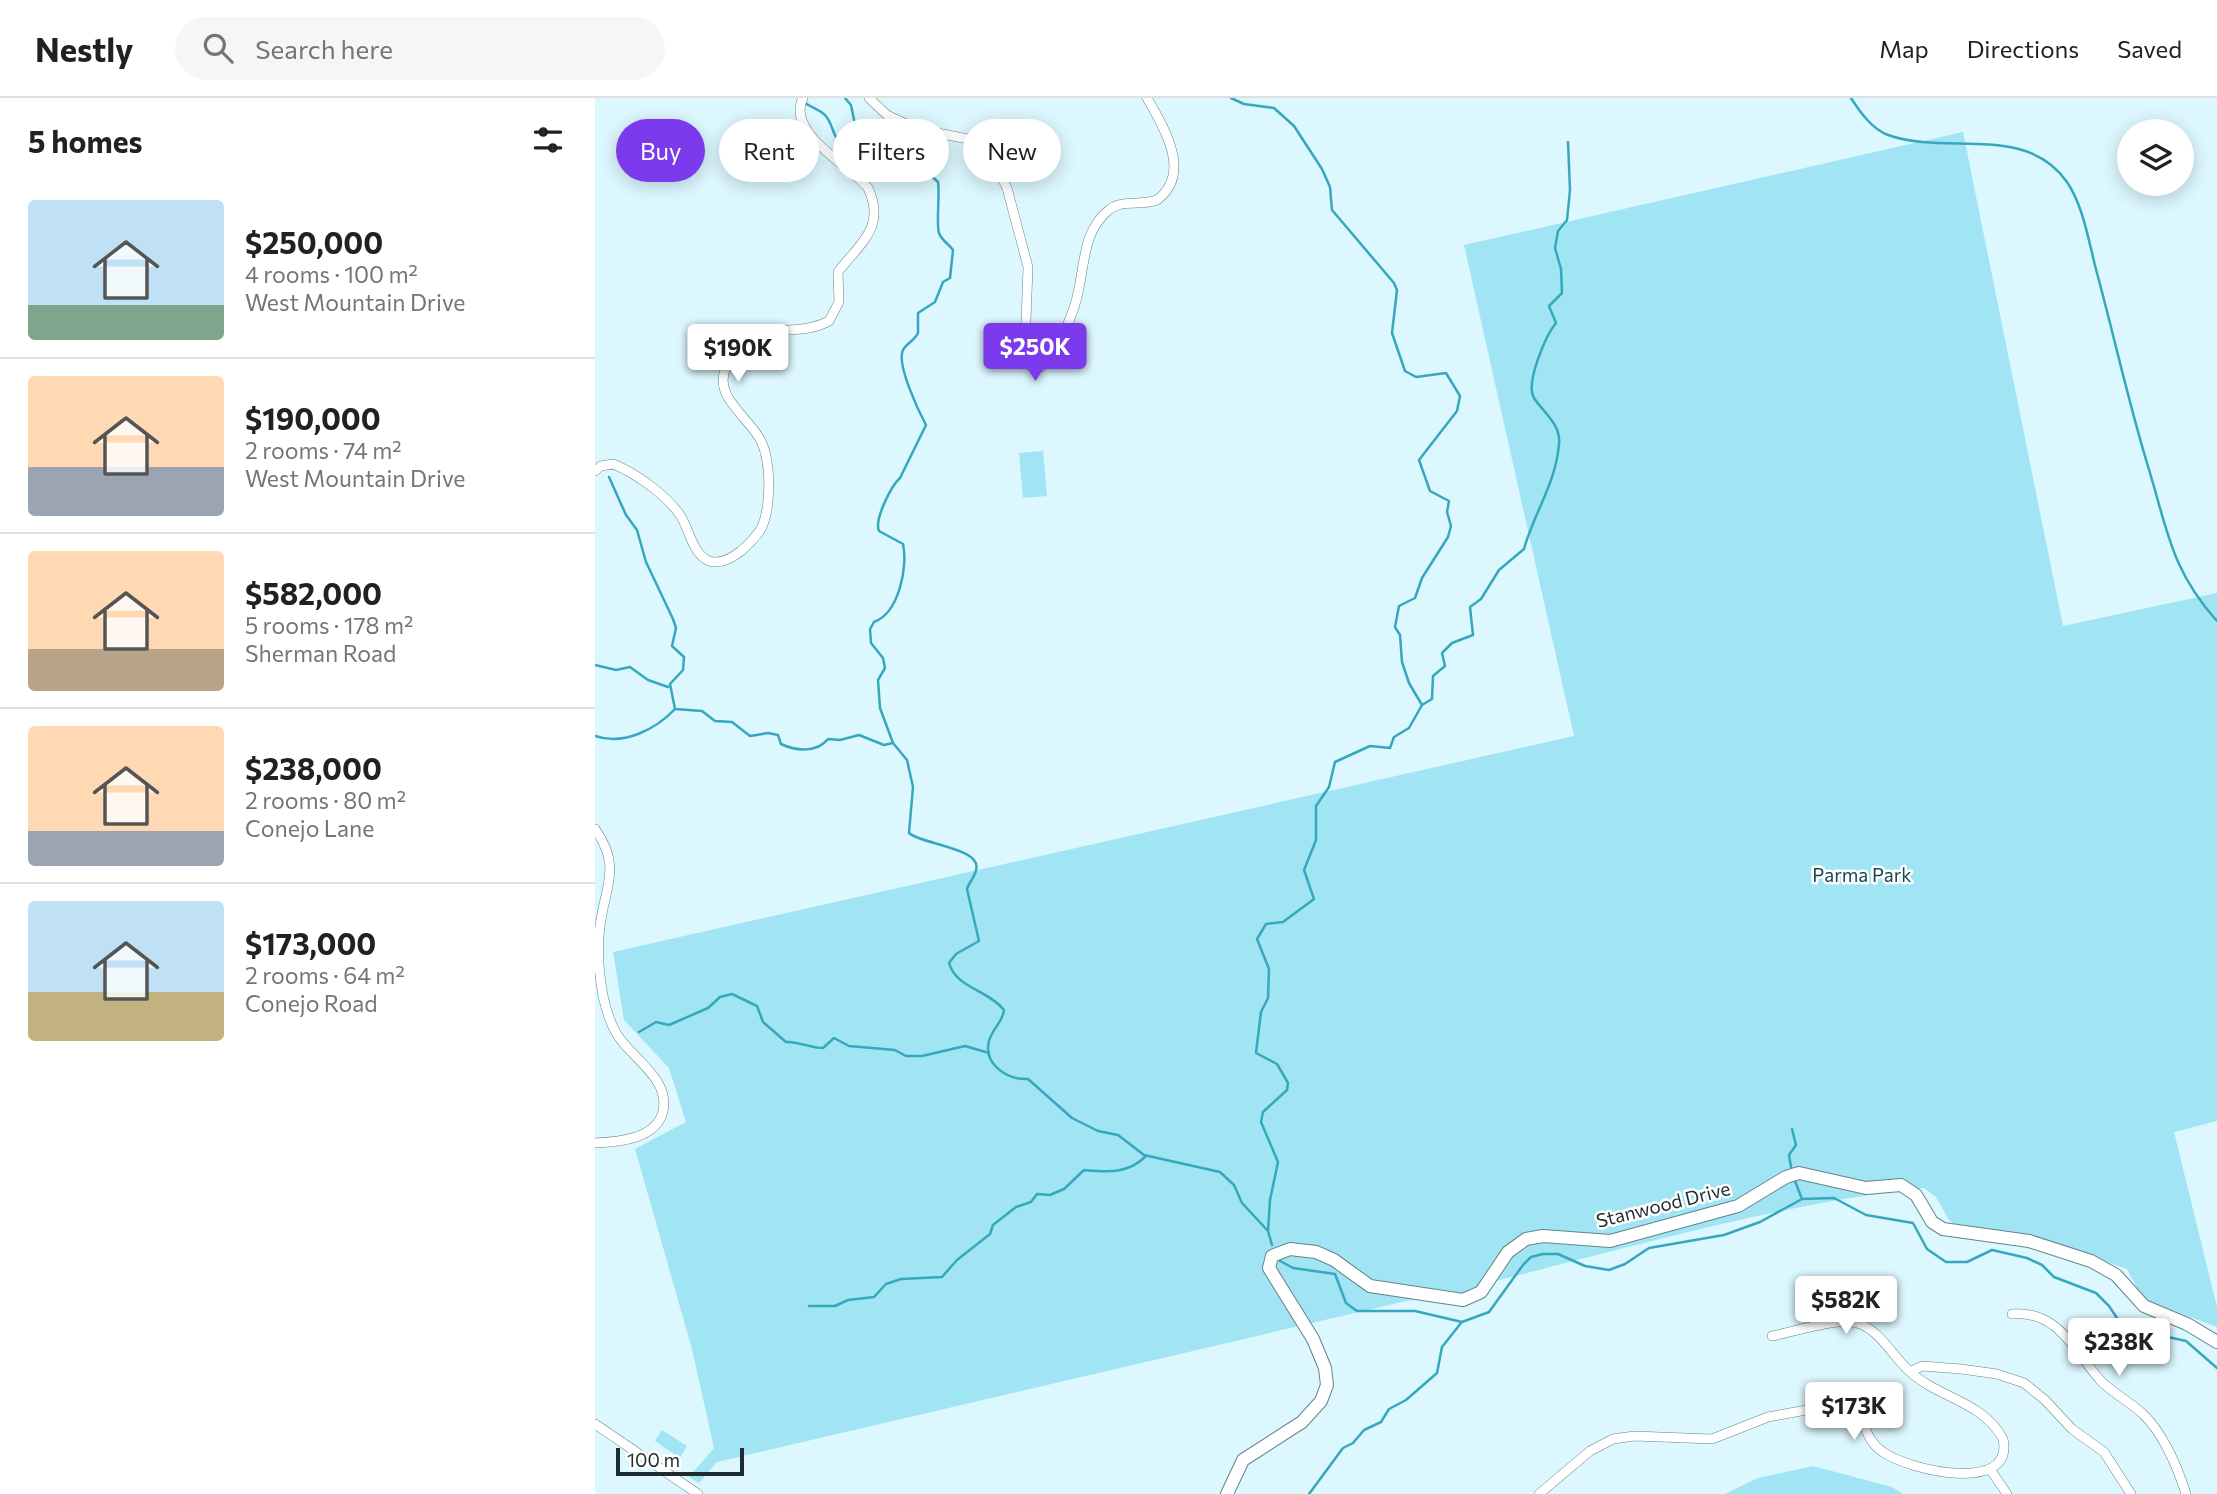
<!DOCTYPE html>
<meta charset="utf-8">
<style>
body{margin:0;font-family:Commissioner,sans-serif;background:#f6f6f6;color:#202124;height:100vh;display:flex;flex-direction:column;font-size:26px;white-space:nowrap}
*{box-sizing:border-box;margin:0}
p{font-size:23px;color:#757577}
.icon{flex:none;width:38px;height:38px;fill:none;stroke:currentColor;stroke-width:2;stroke-linecap:round;stroke-linejoin:round}
.map{position:relative;flex:1;overflow:hidden}
.drawer{display:flex;flex-direction:column;background:#fff;width:595px}
.drawer>*{flex:none}
.guide{position:absolute;left:21px;top:21px;width:665px;height:63px;display:flex;gap:14px}
.controls{position:absolute;left:1522px;top:21px;display:grid;gap:14px}
.controls a{display:grid;place-items:center;width:77px;height:77px;border-radius:50%;background:#fff;box-shadow:0 4px 18px #0003;font-size:35px}
.scale{position:absolute;left:21px;bottom:18px;width:128px;box-sizing:border-box;padding-left:7px;border:4px solid #1f2c2f;border-top:0;font-size:19px;line-height:24px;white-space:nowrap;color:#1f2c2f;-webkit-text-stroke:5px #fff;paint-order:stroke}
.price{position:absolute;translate:-50% -60px;padding:0 16px;border-radius:7px;background:#fff;color:#222;font-size:23px;line-height:46px;filter:drop-shadow(0 2px 4px #0008)}
.price::after{content:'';position:absolute;left:50%;top:42px;width:21px;height:16px;margin-left:-10px;background:inherit;clip-path:polygon(0 0,100% 0,50% 100%)}
.price.current{background:#7c3aed;color:#fff}
ul{padding:0;list-style:none}
li{display:flex;align-items:center;gap:21px;height:175px;padding:0 28px}
li+li{border-top:2px solid #e0e0e0}
li span{display:grid;place-items:center;flex:none;width:196px;height:140px;border-radius:7px;color:#555}
li>.icon{margin-inline-start:auto}
span .icon{width:84px;height:84px;fill:#fffc;stroke-width:1}
li b{font-size:30px}
h2{display:flex;justify-content:space-between;align-items:center;height:84px;padding:0 28px;font-size:30px}
.tag{padding:0 24px;border-radius:32px;background:#fff;box-shadow:0 4px 18px #0003;font-size:24px;line-height:63px}
.tag.current{background:#7c3aed;color:#fff}
header{display:flex;align-items:center;gap:42px;box-sizing:border-box;height:98px;padding:0 35px;background:#fff;border-bottom:2px solid #e0e0e0}
header strong{font-size:33px}
nav{display:flex;gap:38px;margin-inline-start:auto;font-size:24px}
.search{width:490px;height:63px;background:#f6f6f6;display:flex;align-items:center;gap:18px;box-sizing:border-box;padding:0 24px;border-radius:38px;color:#757577;font-size:26px}
main{display:flex;flex:1;min-height:0}
.map>svg:first-child{display:block}
.green{fill:#a1e4f3}
.lines{fill:none;stroke-linecap:round;stroke-linejoin:round}
.stream{stroke:#36a8bd;stroke-width:2.5}
.street-casing{stroke:#64848b;stroke-width:10}
.secondary-casing{stroke:#64848b;stroke-width:14}
.street{stroke:#fff;stroke-width:9}
.secondary{stroke:#fff;stroke-width:12}
.labels{text-anchor:middle;dominant-baseline:central;stroke-width:5;stroke-linejoin:round;paint-order:stroke}
.park-label{font-size:19px;fill:#174751;stroke:#fff}
.street-label{font-size:19px;fill:#1f2c2f;stroke:#fff}
</style>
<header>
<strong>Nestly</strong>
<div class="search"><svg class="icon" aria-label="search" viewBox="0 0 24 24"><circle cx="10" cy="10" r="6"/><path d="M15 15l6 6"/></svg>Search here</div>
<nav><a>Map</a><a>Directions</a><a>Saved</a></nav>
</header>
<main>
<section class="drawer">
<h2>5 homes<svg class="icon" aria-label="filters" viewBox="0 0 24 24"><path d="M4 7h16M4 17h16"/><circle cx="9" cy="7" r="2"/><circle cx="15" cy="17" r="2"/></svg></h2>
<ul>
<li><span style="background:linear-gradient(#bfe0f5 75%,#7fa58c 0)"><svg class="icon" aria-label="home" viewBox="0 0 24 24"><path d="M3 11l9-7 9 7M6 9v11h12V9"/></svg></span><div><b>$250,000</b><p>4 rooms · 100 m²</p><p>West Mountain Drive</p></div></li>
<li><span style="background:linear-gradient(#ffd9b3 65%,#9aa5b1 0)"><svg class="icon" aria-label="home" viewBox="0 0 24 24"><path d="M3 11l9-7 9 7M6 9v11h12V9"/></svg></span><div><b>$190,000</b><p>2 rooms · 74 m²</p><p>West Mountain Drive</p></div></li>
<li><span style="background:linear-gradient(#ffd9b3 70%,#b9a48a 0)"><svg class="icon" aria-label="home" viewBox="0 0 24 24"><path d="M3 11l9-7 9 7M6 9v11h12V9"/></svg></span><div><b>$582,000</b><p>5 rooms · 178 m²</p><p>Sherman Road</p></div></li>
<li><span style="background:linear-gradient(#ffd9b3 75%,#9aa5b1 0)"><svg class="icon" aria-label="home" viewBox="0 0 24 24"><path d="M3 11l9-7 9 7M6 9v11h12V9"/></svg></span><div><b>$238,000</b><p>2 rooms · 80 m²</p><p>Conejo Lane</p></div></li>
<li><span style="background:linear-gradient(#bfe0f5 65%,#c2b280 0)"><svg class="icon" aria-label="home" viewBox="0 0 24 24"><path d="M3 11l9-7 9 7M6 9v11h12V9"/></svg></span><div><b>$173,000</b><p>2 rooms · 64 m²</p><p>Conejo Road</p></div></li>
</ul>
</section>
<div class="map">
<svg width="1622" height="1396" viewBox="0 0 1622 1396">
<rect width="100%" height="100%" fill="#dcf7fe"/>
<path class="green" d="M1368,34L1468,528L1622,495V1023L1579,1034L1622,1209V1229L1548,1201L1532,1171L1460,1147L1366,1132L1354,1122L1341,1099L1329,1090C1180,1106 1034,1150 888,1186L880,1198L850,1194L122,1364L104,1385L94,1379L119,1350L97,1251L40,1051L91,1024L74,970L29,922L18,854L979,638L869,147Z
M448,353L452,398L428,400L424,355Z
M67,1332L92,1348L85,1360L60,1343Z
M1218,1368L1297,1389L1308,1396H1130L1163,1380Z"/>
<g class="lines">
<path class="stream" d="M250,0L256,7L264,46L322,65L343,84C345,97 341,127 344,135C347,143 354,146 358,152L355,180L348,184L340,204L323,215V235C319,243 312,245 308,252C301,266 324,314 331,327L305,380C296,388 279,422 284,433L308,446C313,469 304,515 279,524L275,531L276,545L288,560L290,570L283,582L285,610L298,645L312,662L318,689L314,735C325,746 388,750 381,772C380,779 374,784 372,791L384,843L361,856L354,865C361,890 393,892 409,912C408,924 397,931 394,943C388,967 413,982 433,981L477,1020L503,1033L523,1037L549,1057L625,1074L639,1087L647,1105L673,1133L677,1147
M636,0L649,6L679,10L699,28L727,71L735,89L737,112L799,185L802,192L797,235L810,273L821,279L851,275L865,298L862,313L824,362L835,393L854,403L852,414L856,428L853,439L827,480L820,500L804,508L800,529L805,537L807,564L814,585L827,607L814,630L799,639L795,650L775,648L740,664L734,689L721,708V742L709,772L719,801L688,824L671,826L662,841L674,871L673,900L666,914L661,955L682,966L693,985L692,992L668,1014L666,1024L683,1064L675,1102L673,1133
M1256,0C1265,14 1277,31 1293,37C1352,58 1431,25 1472,84C1489,109 1494,146 1502,175C1519,238 1533,302 1552,365C1572,429 1575,471 1622,523
M210,5C216,9 225,12 230,17C242,30 235,52 264,46
M14,379L31,417L42,432L51,464L78,521L81,530L77,548L89,559L88,572L75,586L80,611L107,613L120,623L137,624L155,638L173,635L183,637L186,646C201,653 222,655 233,641L245,642L264,637L289,647L298,645
M0,567L21,572L35,569L53,582L73,589
M827,607L837,601L838,578L850,568L847,555L857,545L878,537L875,509L886,501L904,472L929,451C939,415 961,385 964,346C966,326 948,314 939,300C930,285 951,237 961,225L954,208L967,195L966,171L960,150L963,133L972,122L975,92L973,44
M0,638C29,648 61,631 80,611
M44,934L61,924L74,927L113,910L125,899L137,896L162,908L168,924L191,944C203,943 215,950 228,950L239,940L254,948L300,952L311,958H327L370,948L394,955
M1196,1069L1194,1057L1201,1047L1197,1031
M1200,1083L1207,1101
M685,1163L698,1170L740,1176L751,1205L762,1213H820L867,1224L894,1214L928,1167L936,1159L948,1156H963L990,1168L1014,1172L1030,1166L1054,1150L1129,1137L1165,1124L1207,1101L1239,1100L1271,1117L1318,1125L1332,1151L1351,1164H1372L1397,1152L1432,1160L1447,1167L1459,1179L1501,1195L1514,1208L1528,1229L1591,1243L1622,1270
M214,1208H240L253,1202L279,1199L291,1186L306,1181L347,1179L362,1162L395,1136L398,1127L421,1109L436,1104L442,1096L455,1097L469,1091L489,1072C514,1074 532,1076 550,1059
M714,1396L748,1350L758,1345L769,1332L786,1324L794,1311L811,1302L842,1275L847,1249L866,1225"/>
<defs>
<path id="street" d="M274,0L292,17L322,31L378,42L402,70L412,90L433,169L430,250L435,267L443,270C460,265 481,209 484,190C490,162 489,131 515,111C529,101 547,108 562,102C598,75 568,28 552,0
M0,373L6,368L18,366C41,375 71,397 85,417C94,430 97,454 112,462C124,468 137,460 146,453C154,446 162,438 167,429C176,408 176,366 167,345C157,321 115,298 132,268C161,217 199,242 234,223L244,204L243,174C263,147 292,130 273,90C257,69 190,35 208,0
M0,731C27,769 10,788 5,828C2,850 4,876 8,898C11,911 15,926 23,938C38,961 75,981 68,1013C62,1041 23,1044 0,1045
M1417,1216C1464,1212 1479,1253 1506,1283C1519,1296 1535,1304 1548,1316C1568,1335 1583,1370 1591,1396
M1315,1274L1327,1268L1366,1271L1402,1276L1429,1285L1450,1302L1477,1331L1509,1354L1536,1396
M0,1326L103,1396
M1397,1374L1412,1396
M944,1396L995,1353L1018,1341L1039,1338L1117,1341L1173,1319L1245,1306L1259,1309C1270,1324 1271,1343 1288,1354C1315,1373 1420,1396 1408,1341C1388,1303 1342,1300 1313,1272C1297,1257 1284,1231 1262,1225C1242,1219 1199,1234 1177,1238"/>
<path id="secondary" d="M632,1396L648,1362L707,1324L726,1303L732,1287L730,1270L718,1241L674,1170L677,1158L695,1151L721,1154L739,1162L775,1188L868,1202L886,1194L913,1154L931,1141L948,1138L1015,1143L1143,1108L1191,1079L1204,1075L1271,1090L1306,1087L1321,1097L1337,1124L1348,1131L1434,1143L1496,1163L1521,1177L1549,1208L1592,1226L1622,1244"/>
</defs>
<use href="#street" class="street-casing"/>
<use href="#secondary" class="secondary-casing"/>
<use href="#street" class="street"/>
<use href="#secondary" class="secondary"/>
</g>
<g class="labels">
<g class="park-label">
<text x="1267" y="776">Parma Park</text>
</g>
<g class="street-label">
<text transform="translate(1068 1106) rotate(-14)">Stanwood Drive</text>
</g>
</g>
</svg>
<div class="controls">
<a><svg class="icon" aria-label="layers" viewBox="0 0 24 24"><path d="M12 4l9 5-9 5-9-5zM3 14l9 5 9-5"/></svg></a>
</div>
<div class="scale">100 m</div>
<b class="price current" style="left:440px;top:285px">$250K</b>
<b class="price" style="left:143px;top:286px">$190K</b>
<b class="price" style="left:1251px;top:1238px">$582K</b>
<b class="price" style="left:1524px;top:1280px">$238K</b>
<b class="price" style="left:1259px;top:1344px">$173K</b>
<div class="guide">
<a class="tag current">Buy</a>
<a class="tag">Rent</a>
<a class="tag">Filters</a>
<a class="tag">New</a>
</div>
</div>
</main>
